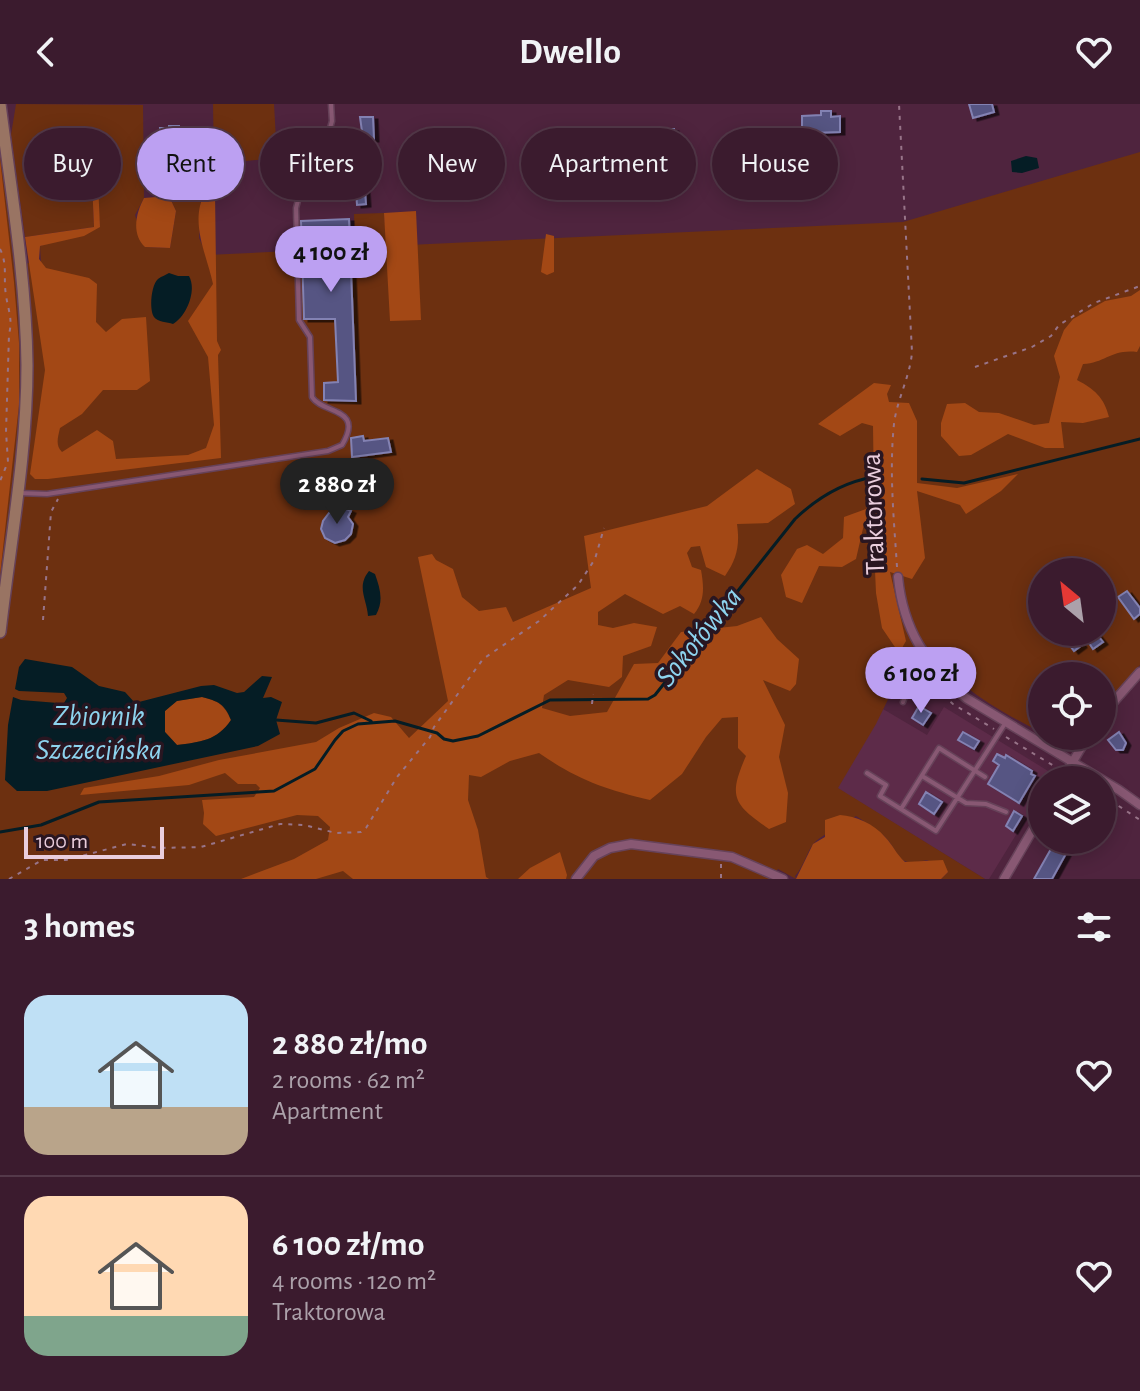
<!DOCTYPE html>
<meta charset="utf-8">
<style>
body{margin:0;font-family:"Alegreya Sans",sans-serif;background:#46283a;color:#f1f3f6;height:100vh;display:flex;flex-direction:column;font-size:30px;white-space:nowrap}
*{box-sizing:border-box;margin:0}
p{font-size:26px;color:#aca1aa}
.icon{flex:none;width:44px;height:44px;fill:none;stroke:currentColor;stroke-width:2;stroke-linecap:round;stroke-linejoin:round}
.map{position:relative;height:775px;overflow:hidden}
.sheet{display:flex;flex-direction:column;background:#3b1b2e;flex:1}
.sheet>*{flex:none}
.top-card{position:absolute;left:24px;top:24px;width:1092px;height:72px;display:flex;gap:16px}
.needle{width:52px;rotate:331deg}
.fabs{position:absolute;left:1028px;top:454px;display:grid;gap:16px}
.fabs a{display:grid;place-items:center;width:88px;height:88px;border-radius:50%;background:#3b1b2e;box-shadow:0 4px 20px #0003,0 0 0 2px #54394a;font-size:40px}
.scale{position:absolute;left:24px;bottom:20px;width:140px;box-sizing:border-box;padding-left:8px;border:4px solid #eacedd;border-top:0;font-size:22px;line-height:28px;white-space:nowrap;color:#eacedd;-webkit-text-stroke:6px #291621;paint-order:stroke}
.price{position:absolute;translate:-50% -68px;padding:0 18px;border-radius:28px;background:#bca0f2;color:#111;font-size:26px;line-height:52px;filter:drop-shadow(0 2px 4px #0008)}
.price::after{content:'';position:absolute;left:50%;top:48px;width:24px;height:18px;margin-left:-12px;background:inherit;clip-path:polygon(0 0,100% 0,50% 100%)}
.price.current{background:#222;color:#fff}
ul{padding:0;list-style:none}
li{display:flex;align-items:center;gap:24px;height:200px;padding:0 24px}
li+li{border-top:2px solid #54394a}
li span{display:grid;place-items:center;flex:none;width:224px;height:160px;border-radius:24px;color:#555}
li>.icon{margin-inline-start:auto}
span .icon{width:96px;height:96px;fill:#fffc;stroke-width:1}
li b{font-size:34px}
h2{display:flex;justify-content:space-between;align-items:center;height:96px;padding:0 24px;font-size:34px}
.pill{padding:0 28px;border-radius:36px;background:#3b1b2e;box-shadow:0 4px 20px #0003,0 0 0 2px #54394a;font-size:28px;line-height:72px}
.pill.current{background:#bca0f2;color:#111}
header{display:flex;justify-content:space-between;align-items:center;height:104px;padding:0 24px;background:#3b1b2e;font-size:36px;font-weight:700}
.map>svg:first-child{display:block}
.built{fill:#5d2b49}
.green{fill:#6d3010;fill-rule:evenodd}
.forest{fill:#a34815}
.water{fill:#051d25;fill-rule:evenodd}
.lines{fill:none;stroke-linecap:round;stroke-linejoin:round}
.stream{stroke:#051d25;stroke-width:3}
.building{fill:#575583;stroke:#8382b3;stroke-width:2;filter:url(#shadow)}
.service-casing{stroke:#664259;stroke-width:7}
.minor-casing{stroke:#664259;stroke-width:11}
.secondary-casing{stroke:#664259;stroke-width:14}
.path{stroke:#987489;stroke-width:2;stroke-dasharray:4 6;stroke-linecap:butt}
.service{stroke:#885873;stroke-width:4}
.minor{stroke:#885873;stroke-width:8}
.secondary{stroke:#997463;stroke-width:11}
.labels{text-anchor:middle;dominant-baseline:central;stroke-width:7;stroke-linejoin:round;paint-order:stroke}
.street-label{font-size:28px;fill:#eacedd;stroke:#291621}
.water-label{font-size:30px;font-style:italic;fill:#8dd3ee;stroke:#291621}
</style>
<header><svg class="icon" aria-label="back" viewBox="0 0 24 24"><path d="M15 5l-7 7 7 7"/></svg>Dwello<svg class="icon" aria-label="heart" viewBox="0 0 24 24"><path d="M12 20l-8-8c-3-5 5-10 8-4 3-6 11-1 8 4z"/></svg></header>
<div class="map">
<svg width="1140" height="775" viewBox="0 0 1140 775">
<defs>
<filter id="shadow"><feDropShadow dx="4.5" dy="2.5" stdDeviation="0" flood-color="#0009"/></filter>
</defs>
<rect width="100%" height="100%" fill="#4f243e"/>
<path class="built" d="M944,603L1053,670L1049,676H1042V688L989,775H985L837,684L883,605L927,631Z"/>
<path class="green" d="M16,0L143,1L144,94L135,111L145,143L170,144L176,107L169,92L205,89L201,96L199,134L207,151L355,144L354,110L384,109L387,142L903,118L1140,48V561L1102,605V572H1042V629C992,603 950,579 919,532L876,620L838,684L985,775H941L948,768L927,756C894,765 901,747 883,731C875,724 865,718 856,712C844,721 827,728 816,737C807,745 805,761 795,772L796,775L778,765L771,774L773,775H0V43L16,160L41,158L40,142L100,122L90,34L94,123L25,133L11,31ZM1042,468H1102V528H1042Z
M213,0H274L277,54L214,60Z"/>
<path class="forest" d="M90,34H96L100,123L84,132L40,142L39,155L46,164L89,174L97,180L96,218L106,228L122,215L146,213L150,277L137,286H103L82,310L60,324C58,333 55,341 62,348L97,326L113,337L116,355L188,351L206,344L214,321L208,253L188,217L213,180C207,151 189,118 205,89H215L217,237L221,246L218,251L221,354L48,375H35L30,370L45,266L25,133L94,123Z
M0,55L14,178L19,239V301L0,471Z
M169,92L176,107L170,144L145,143C131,130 136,109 144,94Z
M416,107L421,216L390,217L384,109Z
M546,130L554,132V168L547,171L541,168Z
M1140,186V242L1137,248C1111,245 1106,259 1083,260L1077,276C1094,285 1104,293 1109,313L1083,319L1061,318L1064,344H1045L1008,330L971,351L959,352L941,332V319L947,300L965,299L979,308L999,309L1034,321L1049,319L1060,273L1054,252L1064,226L1073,215L1105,197L1131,192Z
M874,279L891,281L887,290L889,298L909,299L917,317V379L957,384L1018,370L1001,387L966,410L960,401L917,387L925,454L912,475L890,468L906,537L899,549L882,524L876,489L873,421L864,420L856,455L842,463L819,462L802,499L786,493L781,471L797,445L807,441L823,450L843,434L844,413L866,405L874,392L873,322L862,319L840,332L818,320Z
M757,365L791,385L795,400L768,419L737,420C740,441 737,455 725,472L706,463L700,442L691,443L687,449L692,463L701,466C704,483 705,497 694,510L680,502L663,510L625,490L598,508V521L613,524L634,519L657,523L651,542L623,552L622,573L609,583L568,576L544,591L542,604L570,612L607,608L634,560L658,559L681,528L737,522L761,513L777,535L799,555L796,580L790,587L763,576L785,621L779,653L788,689L786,718L769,725C733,700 728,693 746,652L738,644V613L722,614L706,633L682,670L650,696C604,685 578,676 539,649L510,657L481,673L469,671L468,696L478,726L486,773L489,775H353L343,767L316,775H241L294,755L328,736L330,723L318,712L297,711L216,732L203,720L204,709L202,696L254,693L260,684L256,680H238L225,669L189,681L80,691L84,684L159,672L219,656L316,638L339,624L374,609L391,613L409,634L448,597L418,453L432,450L436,456L453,465L462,493L479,507L506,503L513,518L591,484L584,432L707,402Z
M202,593C218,597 224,600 231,616C217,637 200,638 177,641L165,628V607L176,597Z
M840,711C856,712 874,720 885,733C893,741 896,750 905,758L943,756L948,768L941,775H796L813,740L825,733V716Z
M560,748L567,771L566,775H518L530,764Z"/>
<path class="water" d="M1026,52L1037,54L1039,64L1022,69L1012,68L1011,57Z
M169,169L178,172H189C197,186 187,212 173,220C167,218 158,218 154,213C149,206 151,181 158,175C162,172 166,171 169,169Z
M369,467L375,470C380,484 384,497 376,511L368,512C367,495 356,483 369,467Z
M25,555L72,563L99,582L125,588L135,599L201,582L214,581L237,589L244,588L262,572L272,573L263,594L271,593L282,598L276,616L280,630L258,642L47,687H17L5,676L8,621L13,593L21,596L58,599H64L67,594L64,589L19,587L15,585L19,563ZM202,593C218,597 225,600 231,616C217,637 200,638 177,641L165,628V607L177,597Z"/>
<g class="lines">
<path class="stream" d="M922,375L964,379L1140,335
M276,616L316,619L354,609L371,617
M0,728L41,721L99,698L274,687L315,665L335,636L343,627L358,620L395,617L437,629L444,635L453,637L478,632L550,596L648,595L655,591L795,415C817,394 843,378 874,373"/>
</g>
<path class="building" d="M969,0H992L994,8L973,14Z
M821,7H831V13L840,12V28L812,29V37H802V12L821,11Z
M360,13H373L374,35H363Z
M169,22H179V38L161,40L160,24H169Z
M664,25H674V47L665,48Z
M363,61L366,100L357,101L354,62Z
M444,71L445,89L423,90V83L432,82L431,72Z
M349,115L356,297L324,296V279L338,278L335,215H304L301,117Z
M363,332L364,337L388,334L391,348L352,353L351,334Z
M342,403L351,407L348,413L353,420L351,430L345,436L335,439L325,434L321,425L323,417L329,409L339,408Z
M1127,487L1140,504V510L1134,515L1118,493Z
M1060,528H1073L1082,541L1074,547Z
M1096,529L1103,538L1093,545L1087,536Z
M919,602L931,609L923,621L912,614Z
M963,628L979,637L974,645L958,636Z
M1119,628L1126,639L1123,646H1116L1108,636Z
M997,650L1005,654L1006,651L1032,667L1031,670L1035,672L1019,699L988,680L999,661L993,657Z
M926,688L942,698L934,710L919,700Z
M1014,707L1022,712L1013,727L1006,722Z
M1056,736H1066L1062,743L1068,746L1052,775H1034Z"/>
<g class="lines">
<defs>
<path id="service" d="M19,389L47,390L328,347L342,341C365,303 322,310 312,293L310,233L299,216L296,104L300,89L325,42L332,17L331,0
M903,598L907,587L932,563
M867,669L886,681L880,692L936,727L1006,618
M922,672L966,699L986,700L1006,708
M901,705L939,644L985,673"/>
<path id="minor" d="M898,473C903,525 926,561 966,594L1119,686L1140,701
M1102,611L1140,568
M1062,676L1088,632
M576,775L594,752L610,744L631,740L732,753L783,775
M1004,775L1042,710"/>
<path id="secondary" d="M0,528C10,440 27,350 27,261C26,174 11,86 0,0"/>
</defs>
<use href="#service" class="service-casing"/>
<use href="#minor" class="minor-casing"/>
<use href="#secondary" class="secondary-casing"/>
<path class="path" d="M0,145C8,161 3,174 6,191C8,206 13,215 9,230L6,328L8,358L0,377
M975,263L1032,243L1051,232L1059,221L1094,199L1140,182
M897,463C894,416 889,368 894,320C897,295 910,273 912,248L899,0
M43,516L51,408L58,395
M928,578L953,600L994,625
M592,600L593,590
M1006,633L1059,665
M1102,691L1140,716
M721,760V775
M9,775L42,756H66L127,740L160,744L201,743L280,720L304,721L336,729L361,728L366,724L397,673L430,633L434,623L483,555L539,517L578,481L595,455L604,424"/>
<use href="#service" class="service"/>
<use href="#minor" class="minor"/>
<use href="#secondary" class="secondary"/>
</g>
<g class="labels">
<g class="street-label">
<text transform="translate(874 410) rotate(-92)">Traktorowa</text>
</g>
<g class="water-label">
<text transform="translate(699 533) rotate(-51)">Sokołówka</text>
<text x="99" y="612">Zbiornik<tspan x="99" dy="34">Szczecińska</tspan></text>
</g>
</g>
</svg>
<div class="fabs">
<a><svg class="needle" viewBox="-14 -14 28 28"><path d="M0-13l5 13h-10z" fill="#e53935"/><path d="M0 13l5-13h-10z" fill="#aca1aa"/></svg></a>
<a><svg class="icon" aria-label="locate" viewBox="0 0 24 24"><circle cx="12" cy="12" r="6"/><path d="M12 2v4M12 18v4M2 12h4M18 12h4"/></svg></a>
<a><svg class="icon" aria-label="layers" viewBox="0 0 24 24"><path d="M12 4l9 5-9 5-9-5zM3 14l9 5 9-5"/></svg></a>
</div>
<div class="scale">100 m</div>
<b class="price" style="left:331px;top:190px">4 100 zł</b>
<b class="price current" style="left:337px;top:422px">2 880 zł</b>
<b class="price" style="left:921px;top:611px">6 100 zł</b>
<div class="top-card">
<a class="pill">Buy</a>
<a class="pill current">Rent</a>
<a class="pill">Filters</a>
<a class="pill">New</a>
<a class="pill">Apartment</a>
<a class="pill">House</a>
</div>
</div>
<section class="sheet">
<h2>3 homes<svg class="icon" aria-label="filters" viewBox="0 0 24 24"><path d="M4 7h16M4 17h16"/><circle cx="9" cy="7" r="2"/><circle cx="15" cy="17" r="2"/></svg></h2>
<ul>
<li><span style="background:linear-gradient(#bfe0f5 70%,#b9a48a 0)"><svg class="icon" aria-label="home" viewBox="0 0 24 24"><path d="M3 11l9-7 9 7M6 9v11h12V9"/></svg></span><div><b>2 880 zł/mo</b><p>2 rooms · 62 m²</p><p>Apartment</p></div><svg class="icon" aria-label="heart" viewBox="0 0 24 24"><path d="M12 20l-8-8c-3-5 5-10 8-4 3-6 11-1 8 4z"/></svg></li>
<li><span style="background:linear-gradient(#ffd9b3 75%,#7fa58c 0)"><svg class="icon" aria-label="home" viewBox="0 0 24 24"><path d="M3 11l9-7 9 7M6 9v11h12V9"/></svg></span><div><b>6 100 zł/mo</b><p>4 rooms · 120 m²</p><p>Traktorowa</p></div><svg class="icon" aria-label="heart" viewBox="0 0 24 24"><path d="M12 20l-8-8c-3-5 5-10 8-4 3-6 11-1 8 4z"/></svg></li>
</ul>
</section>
